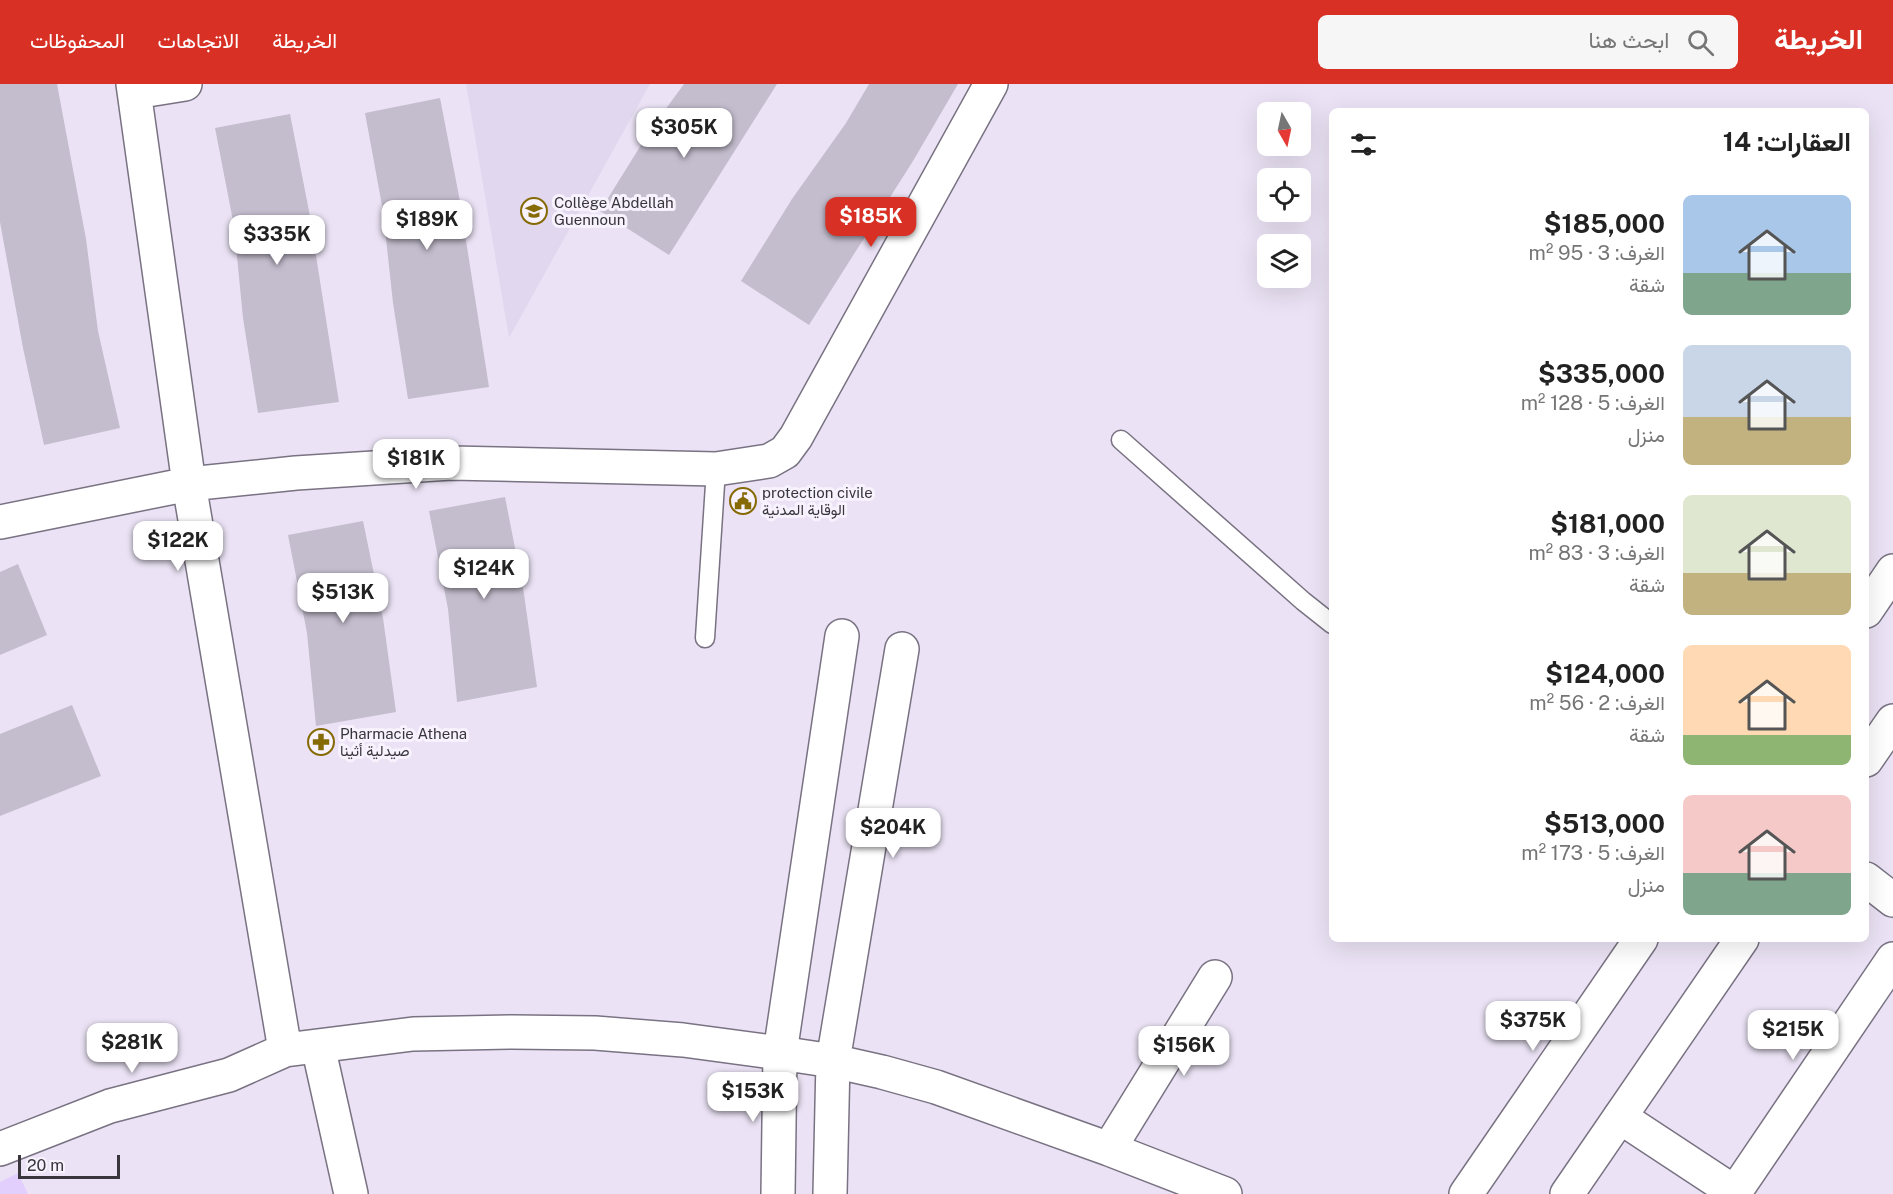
<!DOCTYPE html>
<html lang="ar">
<meta charset="utf-8">
<style>
body{margin:0;font-family:"Public Sans",Vazirmatn,sans-serif;background:#f6f6f6;color:#222;direction:rtl;height:100vh;display:flex;flex-direction:column;font-size:22px;white-space:nowrap}
*{box-sizing:border-box;margin:0}
p{font-size:20px;color:#767676}
.icon{flex:none;width:33px;height:33px;fill:none;stroke:currentColor;stroke-width:2;stroke-linecap:round;stroke-linejoin:round}
.map{position:relative;flex:1;overflow:hidden;direction:ltr}
.side{position:absolute;left:1329px;top:24px;width:540px;height:834px;display:flex;flex-direction:column;background:#fff;border-radius:9px;box-shadow:0 6px 24px #0002;direction:rtl}
.side>*{flex:none}
.needle{width:39px;rotate:171deg}
.controls{position:absolute;left:1257px;top:18px;display:grid;gap:12px}
.controls a{display:grid;place-items:center;width:54px;height:54px;border-radius:9px;background:#fff;box-shadow:0 6px 24px #0002;font-size:30px}
.scale{position:absolute;left:18px;bottom:15px;width:102px;box-sizing:border-box;padding-left:6px;border:3px solid #38353c;border-top:0;font-size:16px;line-height:21px;white-space:nowrap;color:#38353c;-webkit-text-stroke:4px #f7f2fd;paint-order:stroke}
.price{position:absolute;translate:-50% -51px;padding:0 14px;border-radius:12px;background:#fff;color:#222;font-size:20px;line-height:39px;filter:drop-shadow(0 2px 3px #0008)}
.price::after{content:'';position:absolute;left:50%;top:36px;width:18px;height:14px;margin-left:-9px;background:inherit;clip-path:polygon(0 0,100% 0,50% 100%)}
.price.selected{background:#d93025;color:#fff}
ul{padding:0;list-style:none}
li{display:flex;align-items:center;gap:18px;height:150px;padding:0 18px}
li span{display:grid;place-items:center;flex:none;width:168px;height:120px;border-radius:9px;color:#555}
li>.icon{margin-inline-start:auto}
span .icon{width:72px;height:72px;fill:#fffc;stroke-width:1}
li b{font-size:26px}
h2{display:flex;justify-content:space-between;align-items:center;height:72px;padding:0 18px;font-size:26px}
header{display:flex;align-items:center;gap:36px;box-sizing:border-box;height:84px;padding:0 30px;background:#d93025;color:#fff}
header strong{font-size:28px}
nav{display:flex;gap:33px;margin-inline-start:auto;font-size:21px}
.search{width:420px;height:54px;background:#f6f6f6;display:flex;align-items:center;gap:15px;box-sizing:border-box;padding:0 21px;border-radius:9px;color:#767676;font-size:22px}
.map>svg:first-child{display:block}
.built{fill:#e1d7ef}
.green{fill:#e3cffd}
.building{fill:#c4bdce}
.lines{fill:none;stroke-linecap:round;stroke-linejoin:round}
.lane-casing{stroke:#797282;stroke-width:21}
.street-casing{stroke:#797282;stroke-width:36}
.secondary-casing{stroke:#797282;stroke-width:36}
.lane{stroke:#fff;stroke-width:18}
.street{stroke:#fff;stroke-width:33}
.secondary{stroke:#fff;stroke-width:33}
.labels{text-anchor:middle;dominant-baseline:central;stroke-width:6;stroke-linejoin:round;paint-order:stroke}
.poi-label{font-size:15px;fill:#38353c;stroke:#f7f2fd;text-anchor:start}
</style>
<header>
<strong>الخريطة</strong>
<div class="search"><svg class="icon" aria-label="search" viewBox="0 0 24 24"><circle cx="10" cy="10" r="6"/><path d="M15 15l6 6"/></svg>ابحث هنا</div>
<nav><a>الخريطة</a><a>الاتجاهات</a><a>المحفوظات</a></nav>
</header>
<div class="map">
<svg width="1893" height="1110" viewBox="0 0 1893 1110">
<rect width="100%" height="100%" fill="#ebe3f5"/>
<path class="built" d="M466,0H650L509,254Z"/>
<path class="green" d="M18,1089L28,1110H0V1098Z"/>
<path class="building" d="M0,0H57L86,155L98,247L120,344L44,361L23,264L0,138Z
M684,0H777L669,171L600,127L651,45Z
M869,0H958L913,77L809,241L741,197L792,115L846,39Z
M440,14L459,112L489,303L408,315L393,219L383,127L365,29Z
M290,30L309,127L339,318L258,329L243,234L234,142L215,44Z
M505,413L524,510L537,603L457,618L448,525L429,427Z
M363,437L383,534L396,628L316,642L307,549L288,451Z
M18,480L47,551L0,571V488Z
M72,621L101,692L0,732V650Z"/>
<g class="lines">
<defs>
<path id="lane" d="M1121,356L1303,517L1332,540
M705,554L716,385"/>
<path id="street" d="M133,0L189,400L285,966
M135,8L185,0
M0,438L189,400L296,389L451,379L716,385L769,377L785,368L796,353L991,0
M1866,795L1893,816
M318,962L351,1110
M1620,1033L1737,1110
M0,1065L110,1022L229,991L285,966L413,950L512,948L595,949L683,956L780,969L833,977L882,988L936,1003L1109,1065L1225,1110
M1109,1065L1215,893
M1735,1108L1893,875
M778,1110L780,969L842,552
M830,1110L833,977L902,565"/>
<path id="secondary" d="M1866,527L1893,487
M1866,676L1893,637
M1466,1110L1641,855
M1567,1110L1742,855"/>
</defs>
<use href="#lane" class="lane-casing"/>
<use href="#street" class="street-casing"/>
<use href="#secondary" class="secondary-casing"/>
<use href="#lane" class="lane"/>
<use href="#street" class="street"/>
<use href="#secondary" class="secondary"/>
</g>
<defs>
<symbol id="school-ring" viewBox="-11 -11 22 22"><circle r="9.5" fill="#f7f2fd" stroke="#856a05" stroke-width="1.5"/><path d="M0-5L7-2L0 1L-7-2ZM-4 1L0 2.5L4 1V4Q0 6-4 4Z" fill="#856a05"/></symbol>
<symbol id="civic-ring" viewBox="-11 -11 22 22"><circle r="9.5" fill="#f7f2fd" stroke="#856a05" stroke-width="1.5"/><path d="M-.6-6.5H3V-4.5H.6V-3L4-1V1h2V6H-6V1h2V-1L-.6-3ZM-1.2 2.5V6h2.4V2.5Z" fill="#856a05"/></symbol>
<symbol id="pharmacy-ring" viewBox="-11 -11 22 22"><circle r="9.5" fill="#f7f2fd" stroke="#856a05" stroke-width="1.5"/><path d="M-2-6h4v4h4v4h-4v4h-4v-4h-4v-4h4Z" fill="#856a05"/></symbol>
</defs>
<g fill-rule="evenodd">
<use href="#school-ring" x="519" y="112" width="30" height="30"/>
<use href="#civic-ring" x="728" y="402" width="30" height="30"/>
<use href="#pharmacy-ring" x="306" y="643" width="30" height="30"/>
</g>
<g class="labels">
<g class="poi-label">
<text x="554" y="118">Collège Abdellah<tspan x="554" dy="17">Guennoun</tspan></text>
<text x="762" y="408">protection civile<tspan x="762" dy="17">الوقاية المدنية</tspan></text>
<text x="340" y="649">Pharmacie Athena<tspan x="340" dy="17">صيدلية أثينا</tspan></text>
</g>
</g>
</svg>
<div class="controls">
<a><svg class="needle" viewBox="-14 -14 28 28"><path d="M0-13l5 13h-10z" fill="#e53935"/><path d="M0 13l5-13h-10z" fill="#767676"/></svg></a>
<a><svg class="icon" aria-label="locate" viewBox="0 0 24 24"><circle cx="12" cy="12" r="6"/><path d="M12 2v4M12 18v4M2 12h4M18 12h4"/></svg></a>
<a><svg class="icon" aria-label="layers" viewBox="0 0 24 24"><path d="M12 4l9 5-9 5-9-5zM3 14l9 5 9-5"/></svg></a>
</div>
<div class="scale">20 m</div>
<b class="price" style="left:684px;top:75px">$305K</b>
<b class="price selected" style="left:871px;top:164px">$185K</b>
<b class="price" style="left:427px;top:167px">$189K</b>
<b class="price" style="left:277px;top:182px">$335K</b>
<b class="price" style="left:416px;top:406px">$181K</b>
<b class="price" style="left:178px;top:488px">$122K</b>
<b class="price" style="left:484px;top:516px">$124K</b>
<b class="price" style="left:343px;top:540px">$513K</b>
<b class="price" style="left:893px;top:775px">$204K</b>
<b class="price" style="left:1533px;top:968px">$375K</b>
<b class="price" style="left:1793px;top:977px">$215K</b>
<b class="price" style="left:132px;top:990px">$281K</b>
<b class="price" style="left:1184px;top:993px">$156K</b>
<b class="price" style="left:753px;top:1039px">$153K</b>
<section class="side">
<h2>العقارات: 14<svg class="icon" aria-label="filters" viewBox="0 0 24 24"><path d="M4 7h16M4 17h16"/><circle cx="9" cy="7" r="2"/><circle cx="15" cy="17" r="2"/></svg></h2>
<ul>
<li><span style="background:linear-gradient(#a9c7e8 65%,#7fa58c 0)"><svg class="icon" aria-label="home" viewBox="0 0 24 24"><path d="M3 11l9-7 9 7M6 9v11h12V9"/></svg></span><div><b>$185,000</b><p>الغرف: 3 · 95 m²</p><p>شقة</p></div></li>
<li><span style="background:linear-gradient(#c9d6e8 60%,#c2b280 0)"><svg class="icon" aria-label="home" viewBox="0 0 24 24"><path d="M3 11l9-7 9 7M6 9v11h12V9"/></svg></span><div><b>$335,000</b><p>الغرف: 5 · 128 m²</p><p>منزل</p></div></li>
<li><span style="background:linear-gradient(#dfe7d0 65%,#c2b280 0)"><svg class="icon" aria-label="home" viewBox="0 0 24 24"><path d="M3 11l9-7 9 7M6 9v11h12V9"/></svg></span><div><b>$181,000</b><p>الغرف: 3 · 83 m²</p><p>شقة</p></div></li>
<li><span style="background:linear-gradient(#ffd9b3 75%,#8fb573 0)"><svg class="icon" aria-label="home" viewBox="0 0 24 24"><path d="M3 11l9-7 9 7M6 9v11h12V9"/></svg></span><div><b>$124,000</b><p>الغرف: 2 · 56 m²</p><p>شقة</p></div></li>
<li><span style="background:linear-gradient(#f6c9c9 65%,#7fa58c 0)"><svg class="icon" aria-label="home" viewBox="0 0 24 24"><path d="M3 11l9-7 9 7M6 9v11h12V9"/></svg></span><div><b>$513,000</b><p>الغرف: 5 · 173 m²</p><p>منزل</p></div></li>
</ul>
</section>
</div>
